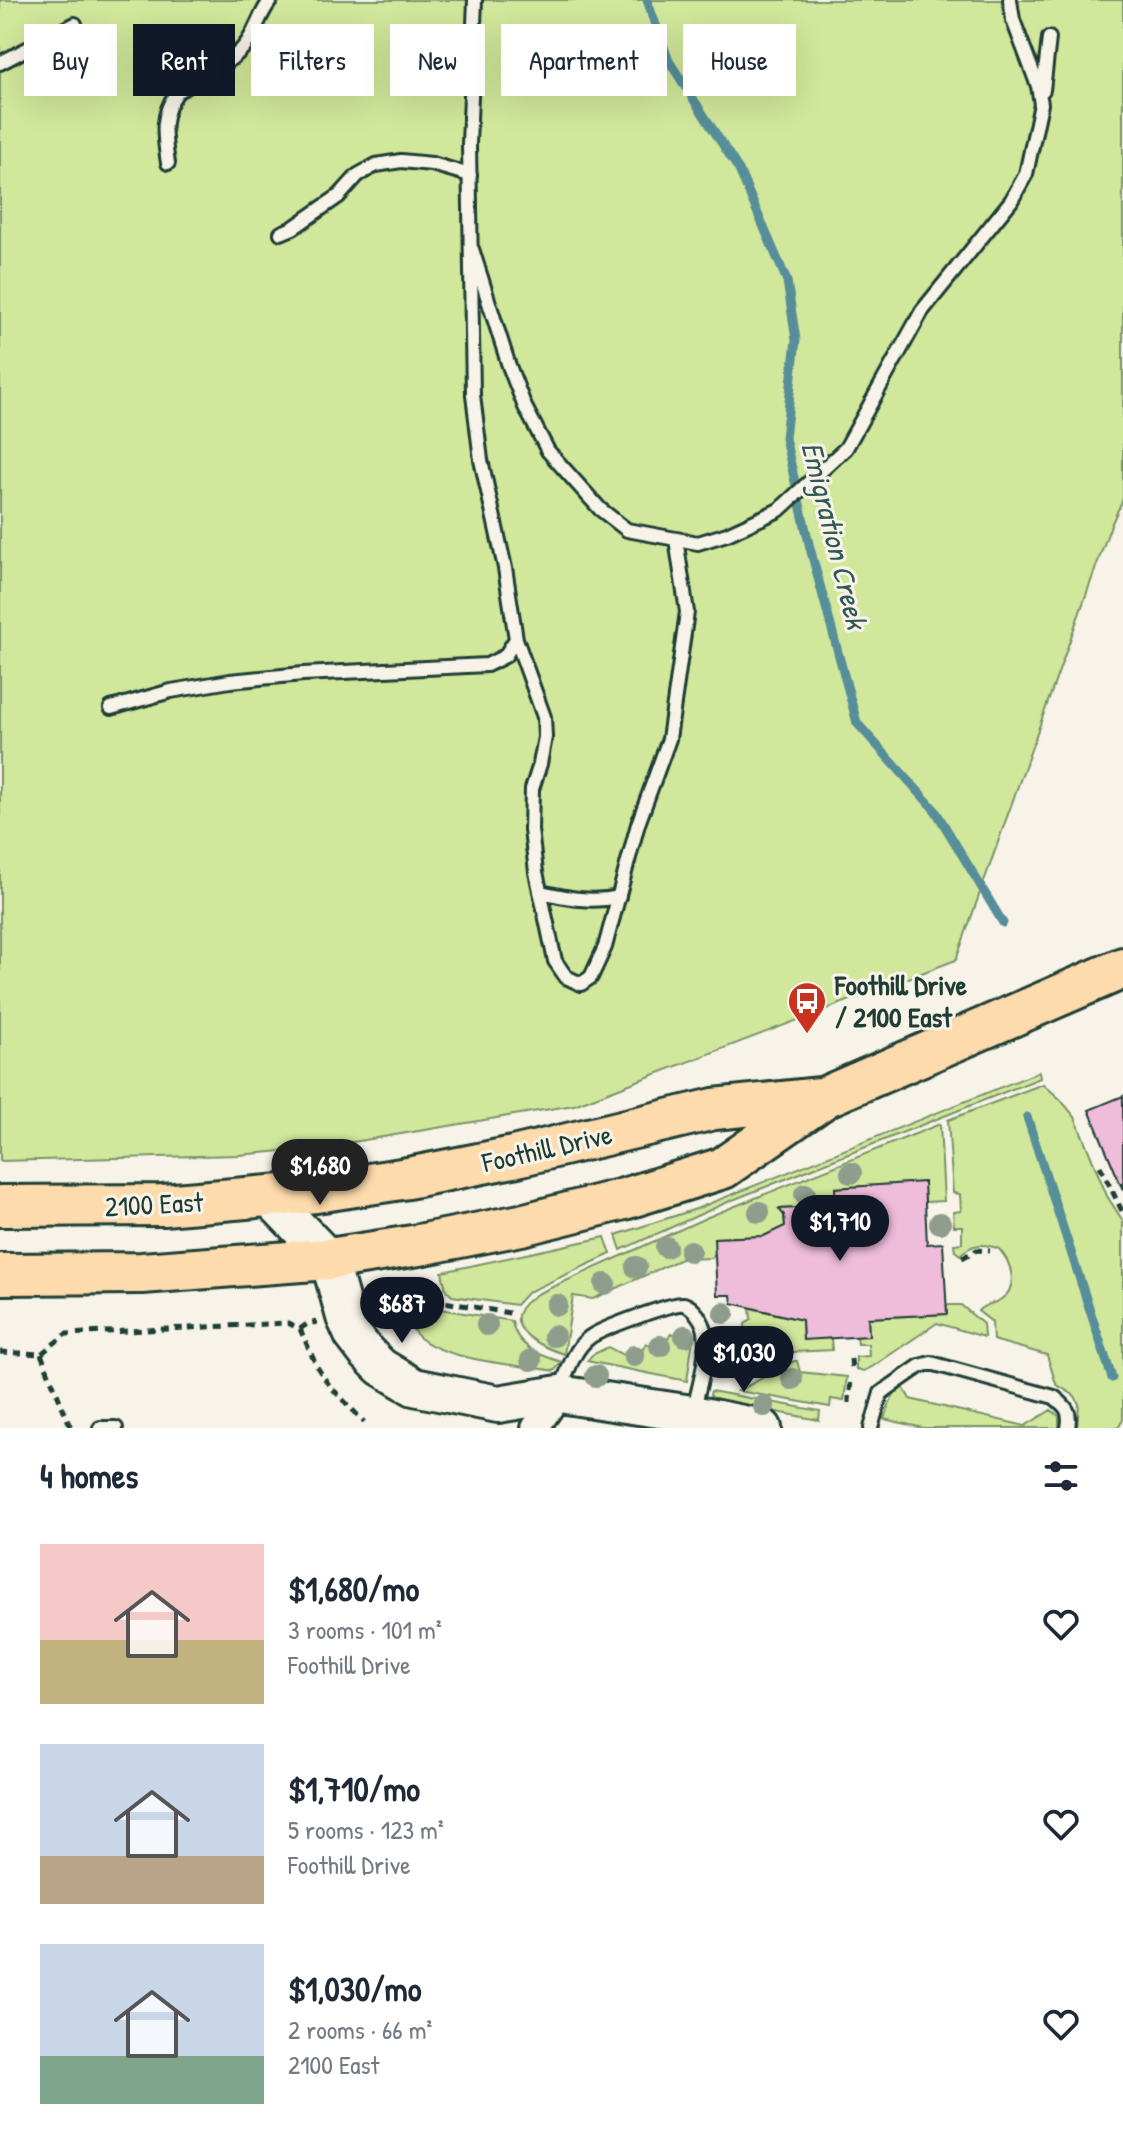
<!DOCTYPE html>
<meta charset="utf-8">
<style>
body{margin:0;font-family:"Patrick Hand",sans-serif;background:#f6f6f7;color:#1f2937;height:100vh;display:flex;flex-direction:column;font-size:30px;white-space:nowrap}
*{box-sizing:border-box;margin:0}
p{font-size:26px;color:#747a83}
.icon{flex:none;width:44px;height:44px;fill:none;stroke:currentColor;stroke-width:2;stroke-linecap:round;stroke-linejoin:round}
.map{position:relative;height:1428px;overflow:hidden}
.panel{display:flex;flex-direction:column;background:#fff;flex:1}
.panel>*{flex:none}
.guide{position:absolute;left:24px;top:24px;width:1076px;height:72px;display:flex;gap:16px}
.price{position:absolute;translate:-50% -68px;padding:0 18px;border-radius:28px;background:#111827;color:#fff;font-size:26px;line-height:52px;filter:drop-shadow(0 2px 4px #0008)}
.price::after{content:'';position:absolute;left:50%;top:48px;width:24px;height:18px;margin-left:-12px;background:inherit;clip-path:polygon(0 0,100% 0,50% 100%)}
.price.active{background:#222;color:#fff}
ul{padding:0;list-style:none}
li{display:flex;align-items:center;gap:24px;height:200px;padding:0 40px}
li span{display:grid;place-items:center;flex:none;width:224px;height:160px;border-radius:0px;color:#555}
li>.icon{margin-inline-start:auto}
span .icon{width:96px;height:96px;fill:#fffc;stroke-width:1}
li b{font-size:34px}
h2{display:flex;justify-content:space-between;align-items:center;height:96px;padding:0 40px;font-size:34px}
.tag{padding:0 28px;border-radius:0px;background:#fff;box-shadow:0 8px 32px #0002;font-size:28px;line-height:72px}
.tag.active{background:#111827;color:#fff}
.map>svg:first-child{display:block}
.green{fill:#d1e79b;stroke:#789268;stroke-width:2}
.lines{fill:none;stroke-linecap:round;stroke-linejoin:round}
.stream{stroke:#578e99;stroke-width:9}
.building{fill:#efbcda;stroke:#1f3d34;stroke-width:2}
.lane-casing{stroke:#1f3d34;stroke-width:18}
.street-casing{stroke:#1f3d34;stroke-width:32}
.secondary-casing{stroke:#1f3d34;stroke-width:42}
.primary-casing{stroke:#1f3d34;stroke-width:46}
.path{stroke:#1f3d34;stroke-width:5;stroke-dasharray:8 6;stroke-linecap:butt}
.lane{stroke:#f7f3e8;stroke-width:12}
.street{stroke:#f7f3e8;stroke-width:26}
.secondary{stroke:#f7f3e8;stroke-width:36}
.primary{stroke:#fedbac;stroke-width:40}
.tree{fill:#8f9d8d}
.labels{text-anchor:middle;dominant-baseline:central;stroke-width:6;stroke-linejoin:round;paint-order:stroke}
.poi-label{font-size:28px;font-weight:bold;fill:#1f3d34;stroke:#f7f3e8;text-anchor:start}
.street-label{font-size:28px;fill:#1f3d34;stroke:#f7f3e8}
.water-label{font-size:30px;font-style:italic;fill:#325856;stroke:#f7f3e8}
</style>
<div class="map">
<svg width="1123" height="1428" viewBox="0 0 1123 1428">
<rect width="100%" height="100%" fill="#f7f3e8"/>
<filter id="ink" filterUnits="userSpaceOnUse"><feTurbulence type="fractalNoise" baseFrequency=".0125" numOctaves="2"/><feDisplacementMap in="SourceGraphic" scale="16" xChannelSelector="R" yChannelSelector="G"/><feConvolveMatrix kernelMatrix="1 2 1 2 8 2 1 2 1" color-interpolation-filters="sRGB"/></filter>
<g filter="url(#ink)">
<path class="green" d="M0,0H1123V499L1111,525L956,960L574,1105L323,1147L239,1155L0,1161Z
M1039,1072L1040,1078L730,1201L621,1250L616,1235L696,1209Z
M1043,1084L1060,1099L1075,1117L1107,1196L1123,1221V1420L1118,1428H1077L1079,1404L1075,1396L1056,1384L1047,1355L993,1340L992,1322L978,1311C985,1303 992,1305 1000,1300C1020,1288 1011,1262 999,1249C984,1243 972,1243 960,1255L955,1251L954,1244L962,1243V1226H954L953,1212L961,1211L960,1194L953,1193L948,1120Z
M940,1124L944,1201L925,1202L923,1182L836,1188V1206L780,1209L784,1215L785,1226L764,1236L715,1238L716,1251L712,1258L681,1259L593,1299L573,1296L564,1354C534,1344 493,1322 537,1294L708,1217Z
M605,1237L611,1254L528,1292L516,1305L452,1296L446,1290L442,1272Z
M947,1305H961L983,1324L984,1337L937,1323L872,1367L864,1371L856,1369V1357L869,1356L868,1344H858L857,1336L869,1335L868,1318L946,1314Z
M428,1307L512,1321C516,1347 539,1355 562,1362L554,1371L549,1370C517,1365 421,1359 411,1325L426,1316Z
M750,1308L802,1320L803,1339L831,1338L832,1350L793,1352L758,1370L746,1349L745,1324L751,1319Z
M684,1326L693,1339L687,1381L587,1361L592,1355L608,1347L629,1358L635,1348L641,1352L646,1343L653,1347L659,1338L666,1341L671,1333L677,1335Z
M794,1361H797L800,1372L847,1377L844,1401L831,1399L830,1407L738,1391Z
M903,1387L910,1399L1025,1426L1051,1410L1059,1416V1428H923L884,1419L893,1395Z
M711,1391L820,1411L819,1420L714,1400L710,1395Z"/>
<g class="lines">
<path class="stream" d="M647,0L669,61L739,170L787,281L796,340L785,438L810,548L857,723L935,810L1003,923
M1027,1117L1112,1378"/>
</g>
<path class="building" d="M1123,1096V1190L1089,1110Z
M924,1182L927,1244L943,1243L947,1314L868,1318L869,1336L803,1340L802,1320L732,1303L731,1295H717L714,1238L764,1236L785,1226L784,1215L779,1209L836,1206L835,1188Z"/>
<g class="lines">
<defs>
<path id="lane" d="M0,63L75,24
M1043,90L1049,38
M168,163C164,136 160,116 177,92C198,79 225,67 242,49C256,35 258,15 271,0
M281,233L293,228L339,196L358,175L376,165L401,161L432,164L470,175
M472,249L509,366L525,407L548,451L600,509L627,530L698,543L727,534L779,510L846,448L922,311L1011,201L1026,174L1041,104L1038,86L1013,20L1010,0
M516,639L544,717L545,737L540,764L532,789L531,830L536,872L555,961L566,977L581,984L591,977L605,947L638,824L669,739L687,612L676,539
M111,708L171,691L230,681L303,674L487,665L505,656L516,639L505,568L481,460L473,395L469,144L475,0
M540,892C568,898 591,903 619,897
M560,1391C567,1373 574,1348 590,1337C601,1329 673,1302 684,1304C694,1307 704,1322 705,1332C709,1357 698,1389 693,1413
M100,1428H116
M871,1428L881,1393L920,1366L931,1363L1054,1397C1067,1407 1071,1412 1068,1428"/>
<path id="street" d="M535,1428L559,1394"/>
<path id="secondary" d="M268,1196L329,1259L345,1317L353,1335L366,1352L381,1367L414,1387L498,1404L559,1394L692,1414L763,1428"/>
<path id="primary" d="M0,1206L163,1205L316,1192L408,1178L513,1157L714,1109L821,1098
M0,1274L142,1273L329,1259L419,1245L521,1225L624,1199L723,1168L825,1097L1123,968"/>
</defs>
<use href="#lane" class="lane-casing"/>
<use href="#street" class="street-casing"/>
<use href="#secondary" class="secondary-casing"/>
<use href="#primary" class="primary-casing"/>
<path class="path" d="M1100,1166L1123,1213
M962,1258L977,1250L990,1251
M426,1281L432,1300
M378,1312L411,1307L432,1300L515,1314
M300,1329L307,1324L317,1322
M0,1352L41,1354L66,1334L288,1323L300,1329L317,1367L329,1385L364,1422
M41,1354L71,1428
M851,1359L852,1370
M784,1361L789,1359
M772,1367L777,1364
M761,1373L765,1370
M850,1391L851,1380
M849,1403V1396"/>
<use href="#lane" class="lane"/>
<use href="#street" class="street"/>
<use href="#secondary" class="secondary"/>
<use href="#primary" class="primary"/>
</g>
<g class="tree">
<circle cx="851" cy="1173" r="11"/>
<circle cx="805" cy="1194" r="11"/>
<circle cx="759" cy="1212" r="11"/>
<circle cx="940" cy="1223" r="11"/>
<circle cx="666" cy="1247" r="11"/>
<circle cx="690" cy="1251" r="11"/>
<circle cx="636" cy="1267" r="11"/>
<circle cx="605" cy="1284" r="11"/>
<circle cx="557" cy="1305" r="11"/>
<circle cx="724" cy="1313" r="11"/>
<circle cx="487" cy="1325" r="11"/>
<circle cx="554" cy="1336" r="11"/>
<circle cx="685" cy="1336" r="11"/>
<circle cx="660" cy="1346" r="11"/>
<circle cx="634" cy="1356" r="11"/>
<circle cx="531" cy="1360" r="11"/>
<circle cx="596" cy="1376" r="11"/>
<circle cx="792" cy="1379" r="11"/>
<circle cx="764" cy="1406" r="11"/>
</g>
</g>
<defs>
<symbol id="bus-pin" viewBox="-11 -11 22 30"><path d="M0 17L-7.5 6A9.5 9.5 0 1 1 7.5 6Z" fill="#c8321e" stroke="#f7f3e8"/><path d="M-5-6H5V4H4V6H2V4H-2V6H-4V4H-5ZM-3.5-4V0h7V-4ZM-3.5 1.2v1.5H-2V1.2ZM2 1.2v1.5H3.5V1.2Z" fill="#fff"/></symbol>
</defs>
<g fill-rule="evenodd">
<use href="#bus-pin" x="785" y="979" width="44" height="60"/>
</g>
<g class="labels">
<g class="poi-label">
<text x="835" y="985">Foothill Drive<tspan x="835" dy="32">/ 2100 East</tspan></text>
</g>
<g class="street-label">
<text transform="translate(547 1148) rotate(-13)">Foothill Drive</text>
<text transform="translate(154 1204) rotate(-3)">2100 East</text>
</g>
<g class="water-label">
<text transform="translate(835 535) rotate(76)">Emigration Creek</text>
</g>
</g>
</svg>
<b class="price active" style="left:320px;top:1207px">$1,680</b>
<b class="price" style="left:840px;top:1263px">$1,710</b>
<b class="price" style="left:402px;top:1345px">$687</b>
<b class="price" style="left:744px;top:1394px">$1,030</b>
<div class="guide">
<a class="tag">Buy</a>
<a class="tag active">Rent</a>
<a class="tag">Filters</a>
<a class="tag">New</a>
<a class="tag">Apartment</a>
<a class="tag">House</a>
</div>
</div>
<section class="panel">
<h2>4 homes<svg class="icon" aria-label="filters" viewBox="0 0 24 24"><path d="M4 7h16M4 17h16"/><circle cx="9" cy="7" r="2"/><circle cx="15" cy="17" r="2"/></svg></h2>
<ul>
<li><span style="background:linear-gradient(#f6c9c9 60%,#c2b280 0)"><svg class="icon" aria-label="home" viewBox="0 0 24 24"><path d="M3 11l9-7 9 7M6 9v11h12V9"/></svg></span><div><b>$1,680/mo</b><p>3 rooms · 101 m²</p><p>Foothill Drive</p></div><svg class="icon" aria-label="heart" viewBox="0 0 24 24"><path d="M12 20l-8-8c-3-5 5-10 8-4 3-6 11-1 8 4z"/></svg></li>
<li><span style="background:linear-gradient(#c9d6e8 70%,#b9a48a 0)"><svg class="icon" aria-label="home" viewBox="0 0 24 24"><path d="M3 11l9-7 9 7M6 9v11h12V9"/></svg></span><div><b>$1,710/mo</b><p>5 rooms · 123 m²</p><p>Foothill Drive</p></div><svg class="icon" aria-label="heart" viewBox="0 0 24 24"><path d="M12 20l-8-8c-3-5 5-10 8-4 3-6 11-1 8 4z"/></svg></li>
<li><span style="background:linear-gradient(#c9d6e8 70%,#7fa58c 0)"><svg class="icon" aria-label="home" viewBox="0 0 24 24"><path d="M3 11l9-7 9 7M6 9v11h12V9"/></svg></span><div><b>$1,030/mo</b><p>2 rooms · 66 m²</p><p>2100 East</p></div><svg class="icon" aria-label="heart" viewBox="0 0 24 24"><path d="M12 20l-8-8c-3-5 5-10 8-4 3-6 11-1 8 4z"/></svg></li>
</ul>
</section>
